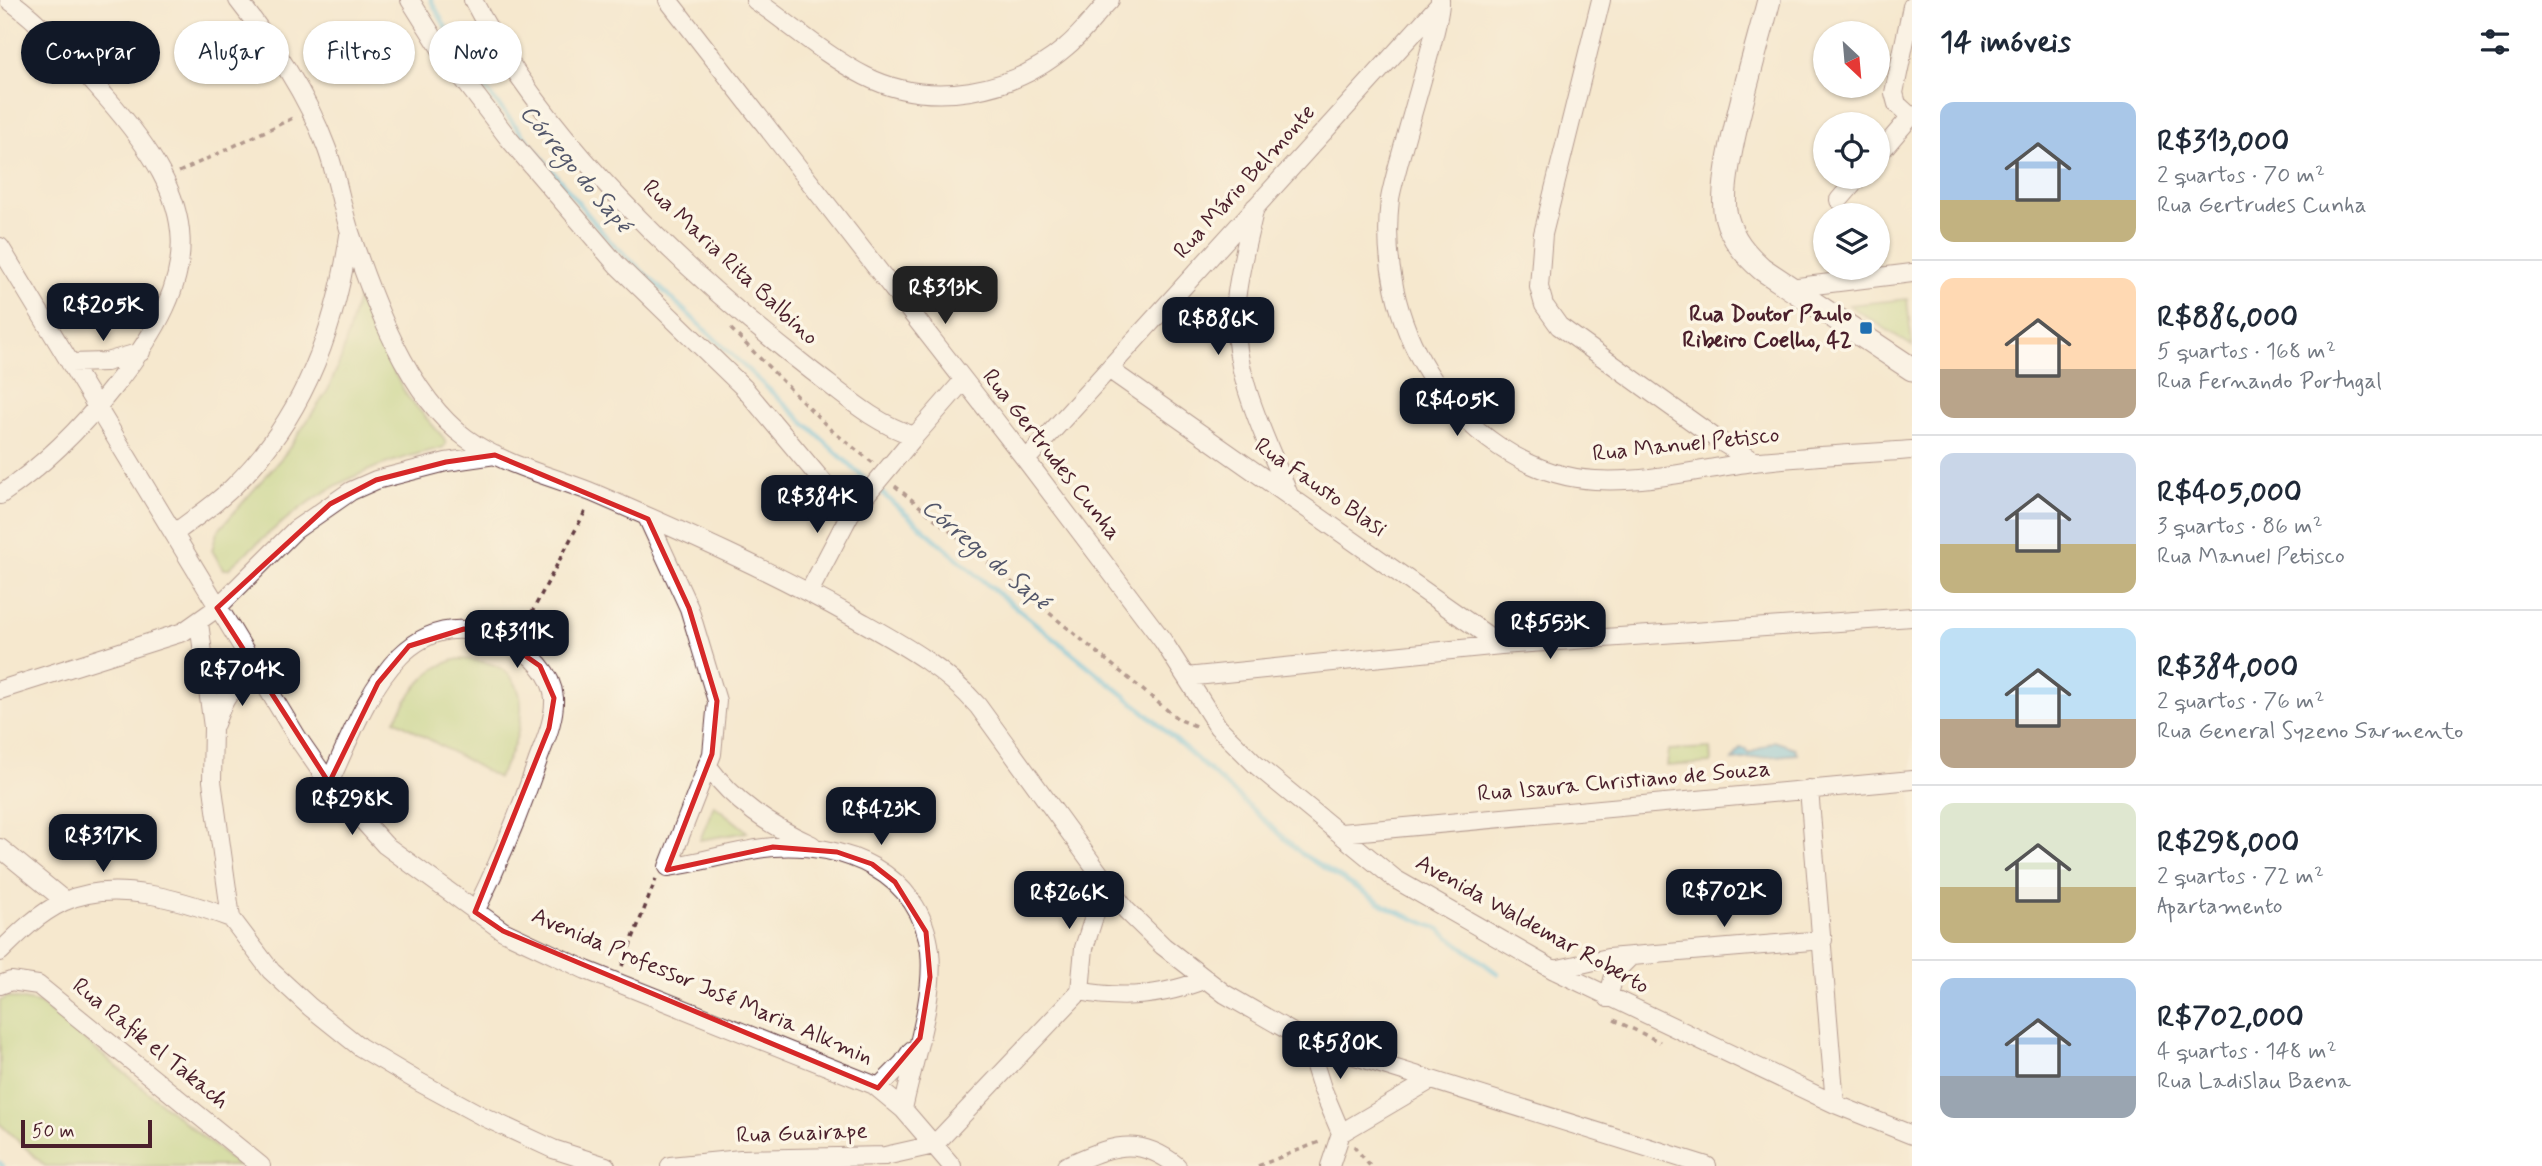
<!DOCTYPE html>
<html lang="pt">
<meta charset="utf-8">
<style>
body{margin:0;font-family:Mynerve,sans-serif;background:#f2f2f3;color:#1f2937;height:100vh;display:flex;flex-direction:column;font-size:26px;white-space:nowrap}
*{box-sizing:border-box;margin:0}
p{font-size:23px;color:#747a83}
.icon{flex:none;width:38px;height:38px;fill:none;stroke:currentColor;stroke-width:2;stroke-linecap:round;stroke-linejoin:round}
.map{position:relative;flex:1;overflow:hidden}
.drawer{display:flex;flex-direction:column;background:#fff;width:630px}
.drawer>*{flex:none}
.hud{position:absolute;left:21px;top:21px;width:665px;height:63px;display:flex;gap:14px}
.needle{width:46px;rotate:154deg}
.tools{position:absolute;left:1813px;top:21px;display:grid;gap:14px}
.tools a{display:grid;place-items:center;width:77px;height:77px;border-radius:50%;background:#fff;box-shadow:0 2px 5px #0004;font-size:35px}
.scale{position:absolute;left:21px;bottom:18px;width:131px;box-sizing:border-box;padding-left:7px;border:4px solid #4a1f2b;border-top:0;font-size:19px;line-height:24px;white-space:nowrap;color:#4a1f2b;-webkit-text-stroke:5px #fcf5e5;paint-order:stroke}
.price{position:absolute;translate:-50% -60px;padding:0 16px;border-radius:14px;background:#111827;color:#fff;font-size:23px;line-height:46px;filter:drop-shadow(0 2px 4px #0008)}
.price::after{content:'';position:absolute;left:50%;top:42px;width:21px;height:16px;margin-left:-10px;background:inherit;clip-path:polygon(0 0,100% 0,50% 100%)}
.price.selected{background:#222;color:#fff}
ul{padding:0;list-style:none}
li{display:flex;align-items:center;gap:21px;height:175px;padding:0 28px}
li+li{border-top:2px solid #e0e1e3}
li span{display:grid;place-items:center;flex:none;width:196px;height:140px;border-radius:14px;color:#555}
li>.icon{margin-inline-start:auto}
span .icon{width:84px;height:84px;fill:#fffc;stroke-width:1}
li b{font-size:30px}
h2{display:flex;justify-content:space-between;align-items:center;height:84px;padding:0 28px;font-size:30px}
.tag{padding:0 24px;border-radius:32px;background:#fff;box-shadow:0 2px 5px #0004;font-size:24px;line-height:63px}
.tag.selected{background:#111827;color:#fff}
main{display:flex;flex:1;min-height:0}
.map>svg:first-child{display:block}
.green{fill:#b2d178;stroke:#7e7852;stroke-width:2}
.water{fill:#61bddf;stroke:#566e85;stroke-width:2}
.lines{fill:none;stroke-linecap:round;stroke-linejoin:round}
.stream{stroke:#61bddf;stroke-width:5}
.minor-casing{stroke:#643d43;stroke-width:20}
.major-casing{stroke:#643d43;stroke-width:25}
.path{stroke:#643d43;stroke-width:3.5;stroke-dasharray:5 5;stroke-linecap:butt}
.minor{stroke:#fff;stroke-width:18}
.major{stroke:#fff;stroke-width:23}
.marked{fill:none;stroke:#d62828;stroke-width:5;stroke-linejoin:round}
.poi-dot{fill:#1f6fb2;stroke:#fcf5e5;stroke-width:2.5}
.labels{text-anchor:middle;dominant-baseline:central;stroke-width:7;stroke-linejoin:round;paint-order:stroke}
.street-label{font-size:23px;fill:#4a1f2b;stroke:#fcf5e5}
.poi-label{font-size:23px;font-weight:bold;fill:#4a1f2b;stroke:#fcf5e5;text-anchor:end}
.water-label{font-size:24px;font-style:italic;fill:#52566a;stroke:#fcf5e5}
</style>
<main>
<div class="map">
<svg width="1912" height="1166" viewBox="0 0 1912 1166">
<rect width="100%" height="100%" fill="#fcf5e5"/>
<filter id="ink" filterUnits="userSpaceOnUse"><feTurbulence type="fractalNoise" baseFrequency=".0143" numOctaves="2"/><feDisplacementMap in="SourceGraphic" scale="14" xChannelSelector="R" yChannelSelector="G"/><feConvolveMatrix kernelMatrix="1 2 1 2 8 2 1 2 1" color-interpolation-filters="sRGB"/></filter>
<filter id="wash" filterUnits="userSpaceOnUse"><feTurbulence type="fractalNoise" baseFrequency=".00686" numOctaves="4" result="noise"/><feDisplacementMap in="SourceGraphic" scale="28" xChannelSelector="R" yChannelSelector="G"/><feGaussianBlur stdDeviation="1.57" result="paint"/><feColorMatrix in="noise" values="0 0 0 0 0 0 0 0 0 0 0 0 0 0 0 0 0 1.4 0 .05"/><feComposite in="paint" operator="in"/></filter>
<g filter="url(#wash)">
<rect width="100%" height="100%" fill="#f5e8ce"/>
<path class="green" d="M358,297L376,340L407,396L443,437L446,444L442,448C342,470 303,502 228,569H223L212,550L217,532L285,454L328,390L341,359Z
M1907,299L1912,346L1849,305Z
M459,659C541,660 528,726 498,778L395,720C410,694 427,665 459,659Z
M1710,748L1711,763L1667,766L1669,750Z
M714,805L743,828L747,832L700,840Z
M7,997L39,1003L238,1166H45L0,1124V1001Z"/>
<path class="water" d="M1774,741L1795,748L1797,754L1733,760L1740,748L1746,749L1749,754Z"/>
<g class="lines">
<path class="stream" d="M431,0L451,37L452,48L608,239L853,468L988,585L1146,713L1302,854L1391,909L1439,929L1498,974
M0,1163L3,1166"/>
</g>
</g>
<g filter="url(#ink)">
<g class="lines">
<defs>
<path id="minor" d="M238,0C273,45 307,94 327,149C337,176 341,205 350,232C372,298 408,396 466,438C504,466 553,476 596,494C684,532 772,571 855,618C901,644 943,666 978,706L1126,910L1163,946L1225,994L1307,1041L1707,1166
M410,0L442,51L509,139L617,265L744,388L850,514
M473,0C544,139 689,276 812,371C845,396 875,424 915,436L963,381
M668,0L1026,460L1163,641L1218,727L1255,764L1395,879L1554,970L1835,1104L1912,1135
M755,0C791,25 826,56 865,76C930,109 1013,93 1066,47C1083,33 1095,15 1110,0
M1440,0C1444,15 1395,166 1390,199C1383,259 1396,321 1428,372C1464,430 1525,476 1595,480C1648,483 1702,469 1753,462C1806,456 1859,454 1912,450
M1601,0L1543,234L1539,287L1544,305L1559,326L1718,440L1755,462
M1911,117L1897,104L1894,93L1912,6
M1878,155L1912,115
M1839,200L1859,177
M1255,207C1248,238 1239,270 1236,301C1230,370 1264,434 1289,495
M0,247L297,737L329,783L385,845L503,931L586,970L874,1085L903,1109L952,1166
M1790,288L1912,273
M70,363L106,362L141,352
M1110,370L1501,645
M1026,460L1438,6
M0,495C43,466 83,426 115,385C206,270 202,207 106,97C76,63 46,27 9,0
M648,519L689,608L717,701L712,754L668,867C703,862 738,850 773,847C844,842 920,872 930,951C935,999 913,1061 903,1109
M175,533C194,518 216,504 233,487C303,419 336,330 349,235
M809,592L850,514L915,436
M199,623L213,727L212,781L231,918L271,971L310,1007L360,1047L419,1082L482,1116L553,1149L606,1166
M1186,677L1501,645L1912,617
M0,690L183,632L217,608L295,530L351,491L376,480L446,462L495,455
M215,724C226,693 229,687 262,678
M707,765C735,803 770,826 812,845
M329,783C364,707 402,590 510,643C531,653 552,673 554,698C555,719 545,741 538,760C520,812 499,863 475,912
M1809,789L1835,1104
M1341,833L1912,780
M0,848L65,901
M0,952C19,933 38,914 63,902C113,878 182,900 231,918
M1554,970L1608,958L1823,940
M0,985L11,981L38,985L261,1166
M1080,991C1122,1000 1166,995 1206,979
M1080,991L1084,948L1105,882
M1608,998L1615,972L1629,958
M1307,1041L1322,1088L1341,1133L1330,1166
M878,1088L903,1063L912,1050
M1341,1133L1431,1080
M670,1166L741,1159L885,1156L934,1145L1080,991
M1066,1166C1109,1147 1137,1134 1177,1166"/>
<path id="major" d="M1769,0C1758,45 1716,178 1726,216C1732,239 1745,254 1762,269L1912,369"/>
</defs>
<use href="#minor" class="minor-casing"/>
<use href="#major" class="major-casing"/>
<path class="path" d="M179,172L295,117
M731,329L830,429L873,463
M895,486L1178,719L1198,727
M522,631L587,508
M622,966L656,879
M1614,1020L1660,1042
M1354,1146L1370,1166
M1258,1166L1322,1141"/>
<use href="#minor" class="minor"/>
<use href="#major" class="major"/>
</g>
</g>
<path d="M0 0H1912V1166H0ZM495,455L648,519L689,608L717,701L712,754L667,870L773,847L837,852L872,864L895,882L926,932L930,977L920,1038L878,1088L503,931L475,912L549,728L554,698L540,666L497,636L464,629L409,646L378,683L329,783L217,608L330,504L376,480L446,462Z" fill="#f5e8ce" fill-opacity=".55" fill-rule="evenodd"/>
<path class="marked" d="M495,455L648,519L689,608L717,701L712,754L667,870L773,847L837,852L872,864L895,882L926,932L930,977L920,1038L878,1088L503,931L475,912L549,728L554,698L540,666L497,636L464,629L409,646L378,683L329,783L217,608L330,504L376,480L446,462Z"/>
<rect class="poi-dot" x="1859" y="321" width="14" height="14" rx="3.5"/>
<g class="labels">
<g class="street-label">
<text transform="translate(1245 182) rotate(-48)">Rua Mário Belmonte</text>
<text transform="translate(730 263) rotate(43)">Rua Maria Rita Balbino</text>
<text transform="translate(1686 445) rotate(-6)">Rua Manuel Petisco</text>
<text transform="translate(1051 455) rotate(52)">Rua Gertrudes Cunha</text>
<text transform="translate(1320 488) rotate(35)">Rua Fausto Blasi</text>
<text transform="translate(1624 782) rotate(-5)">Rua Isaura Christiano de Souza</text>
<text transform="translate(1532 925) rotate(29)">Avenida Waldemar Roberto</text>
<text transform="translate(702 987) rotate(23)">Avenida Professor José Maria Alkmin</text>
<text transform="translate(150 1044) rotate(39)">Rua Rafik el Takach</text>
<text transform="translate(802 1134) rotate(-2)">Rua Guairape</text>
</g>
<g class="poi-label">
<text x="1852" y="315">Rua Doutor Paulo<tspan x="1852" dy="26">Ribeiro Coelho, 42</tspan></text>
</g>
<g class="water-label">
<text transform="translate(575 169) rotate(50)">Córrego do Sapé</text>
<text transform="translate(985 555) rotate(40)">Córrego do Sapé</text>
</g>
</g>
</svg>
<div class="tools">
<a><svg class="needle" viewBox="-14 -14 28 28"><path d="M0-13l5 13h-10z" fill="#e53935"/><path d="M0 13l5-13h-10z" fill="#747a83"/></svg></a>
<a><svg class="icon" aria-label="locate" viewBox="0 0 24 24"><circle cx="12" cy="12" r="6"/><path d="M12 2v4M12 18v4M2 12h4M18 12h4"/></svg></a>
<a><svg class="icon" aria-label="layers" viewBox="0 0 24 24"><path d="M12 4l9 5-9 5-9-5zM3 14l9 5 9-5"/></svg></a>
</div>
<div class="scale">50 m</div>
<b class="price selected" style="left:945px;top:326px">R$313K</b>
<b class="price" style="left:103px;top:343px">R$205K</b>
<b class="price" style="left:1218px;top:357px">R$886K</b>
<b class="price" style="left:1457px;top:438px">R$405K</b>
<b class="price" style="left:817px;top:535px">R$384K</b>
<b class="price" style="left:1550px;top:661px">R$553K</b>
<b class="price" style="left:517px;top:670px">R$311K</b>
<b class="price" style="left:242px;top:708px">R$704K</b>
<b class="price" style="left:352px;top:837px">R$298K</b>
<b class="price" style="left:881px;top:847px">R$423K</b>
<b class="price" style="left:103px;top:874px">R$317K</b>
<b class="price" style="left:1724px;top:929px">R$702K</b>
<b class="price" style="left:1069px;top:931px">R$266K</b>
<b class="price" style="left:1340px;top:1081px">R$580K</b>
<div class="hud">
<a class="tag selected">Comprar</a>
<a class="tag">Alugar</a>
<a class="tag">Filtros</a>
<a class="tag">Novo</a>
</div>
</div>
<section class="drawer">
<h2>14 imóveis<svg class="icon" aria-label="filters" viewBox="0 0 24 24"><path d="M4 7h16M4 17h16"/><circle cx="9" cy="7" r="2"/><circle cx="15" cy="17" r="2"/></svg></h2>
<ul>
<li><span style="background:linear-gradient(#a9c7e8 70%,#c2b280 0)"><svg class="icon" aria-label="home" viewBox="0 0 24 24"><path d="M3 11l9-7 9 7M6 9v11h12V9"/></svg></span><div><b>R$313,000</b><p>2 quartos · 70 m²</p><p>Rua Gertrudes Cunha</p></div></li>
<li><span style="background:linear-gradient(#ffd9b3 65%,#b9a48a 0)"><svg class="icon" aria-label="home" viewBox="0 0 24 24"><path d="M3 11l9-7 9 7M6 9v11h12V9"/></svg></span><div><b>R$886,000</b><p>5 quartos · 168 m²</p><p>Rua Fernando Portugal</p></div></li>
<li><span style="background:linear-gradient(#c9d6e8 65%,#c2b280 0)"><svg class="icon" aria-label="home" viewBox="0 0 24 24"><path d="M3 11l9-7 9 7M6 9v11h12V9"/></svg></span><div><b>R$405,000</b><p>3 quartos · 86 m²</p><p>Rua Manuel Petisco</p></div></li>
<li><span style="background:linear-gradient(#bfe0f5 65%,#b9a48a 0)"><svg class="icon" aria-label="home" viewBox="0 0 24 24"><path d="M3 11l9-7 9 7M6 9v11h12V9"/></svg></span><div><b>R$384,000</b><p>2 quartos · 76 m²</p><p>Rua General Syzeno Sarmento</p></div></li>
<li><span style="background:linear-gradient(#dfe7d0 60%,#c2b280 0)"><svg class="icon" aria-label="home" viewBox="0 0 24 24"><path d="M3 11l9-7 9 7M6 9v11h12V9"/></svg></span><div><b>R$298,000</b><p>2 quartos · 72 m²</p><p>Apartamento</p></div></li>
<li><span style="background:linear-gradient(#a9c7e8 70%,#9aa5b1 0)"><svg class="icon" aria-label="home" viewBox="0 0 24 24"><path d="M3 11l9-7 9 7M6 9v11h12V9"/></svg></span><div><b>R$702,000</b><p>4 quartos · 148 m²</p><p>Rua Ladislau Baena</p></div></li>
</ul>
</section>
</main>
